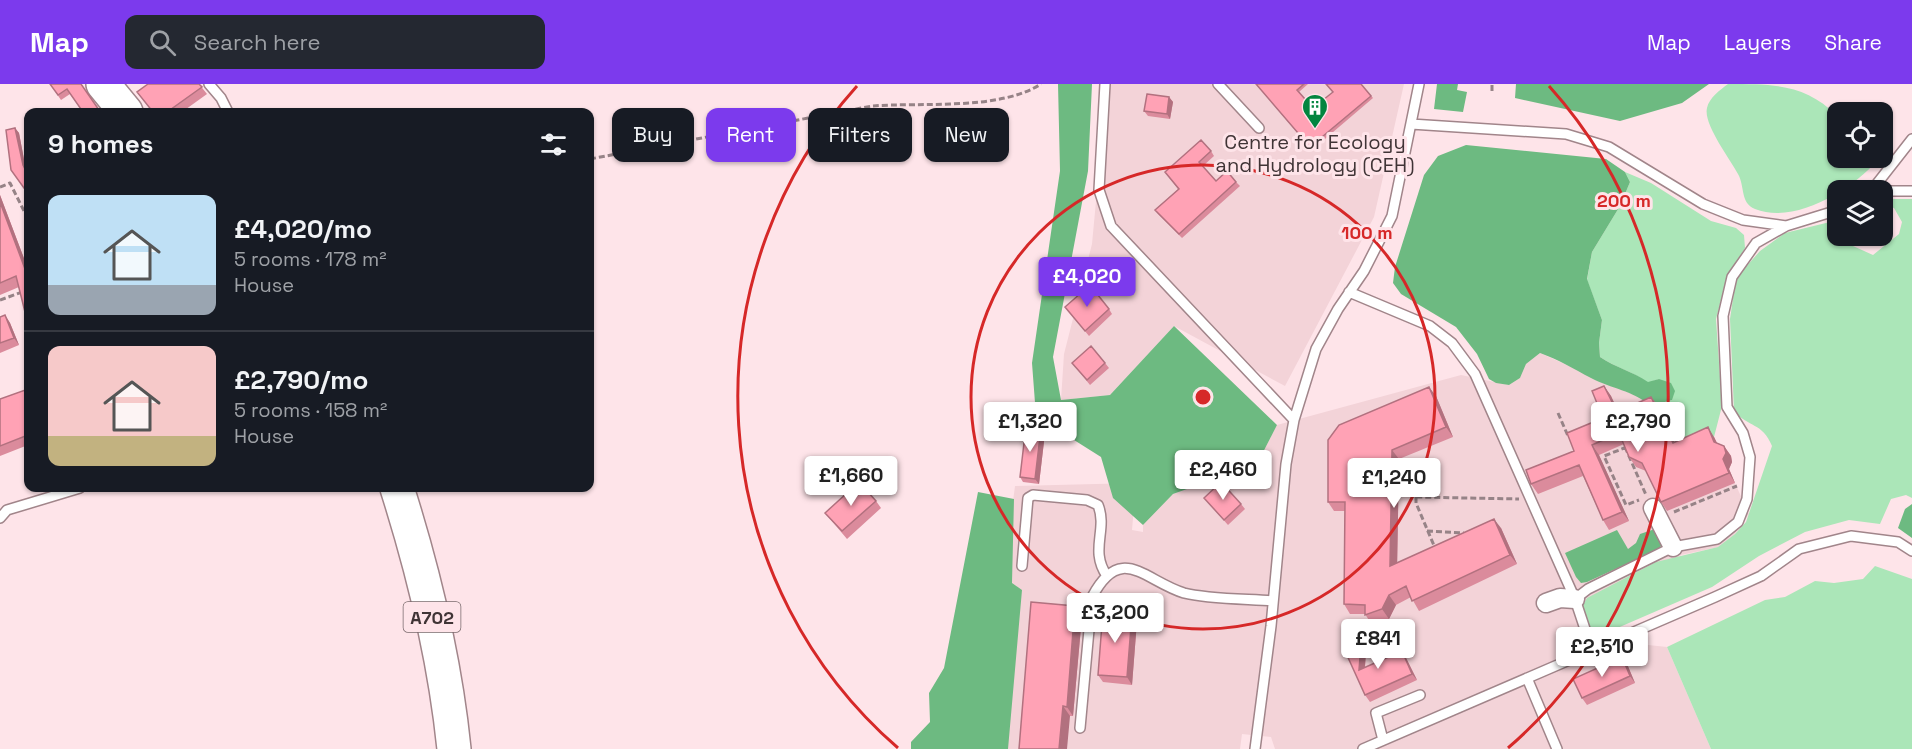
<!DOCTYPE html>
<meta charset="utf-8">
<style>
body{margin:0;font-family:"Space Grotesk",sans-serif;background:#242831;color:#f1f3f6;height:100vh;display:flex;flex-direction:column;font-size:22px;white-space:nowrap}
*{box-sizing:border-box;margin:0}
p{font-size:20px;color:#9ea1a6}
.icon{flex:none;width:33px;height:33px;fill:none;stroke:currentColor;stroke-width:2;stroke-linecap:round;stroke-linejoin:round}
.map{position:relative;flex:1;overflow:hidden}
.side{position:absolute;left:24px;top:24px;width:570px;height:384px;display:flex;flex-direction:column;background:#171b24;border-radius:12px;box-shadow:0 2px 4px #0004}
.side>*{flex:none}
.banner{position:absolute;left:612px;top:24px;width:570px;height:54px;display:flex;gap:12px}
.fabs{position:absolute;left:1827px;top:18px;display:grid;gap:12px}
.fabs a{display:grid;place-items:center;width:66px;height:66px;border-radius:12px;background:#171b24;box-shadow:0 2px 4px #0004;font-size:30px}
.price{position:absolute;translate:-50% -51px;padding:0 14px;border-radius:6px;background:#fff;color:#222;font-size:20px;line-height:39px;filter:drop-shadow(0 2px 3px #0008)}
.price::after{content:'';position:absolute;left:50%;top:36px;width:18px;height:14px;margin-left:-9px;background:inherit;clip-path:polygon(0 0,100% 0,50% 100%)}
.price.selected{background:#7c3aed;color:#fff}
ul{padding:0;list-style:none}
li{display:flex;align-items:center;gap:18px;height:150px;padding:0 24px}
li+li{border-top:2px solid #363941}
li span{display:grid;place-items:center;flex:none;width:168px;height:120px;border-radius:12px;color:#555}
li>.icon{margin-inline-start:auto}
span .icon{width:72px;height:72px;fill:#fffc;stroke-width:1}
li b{font-size:26px}
h2{display:flex;justify-content:space-between;align-items:center;height:72px;padding:0 24px;font-size:26px}
.tag{padding:0 21px;border-radius:12px;background:#171b24;box-shadow:0 2px 4px #0004;font-size:21px;line-height:54px}
.tag.selected{background:#7c3aed;color:#fff}
header{display:flex;align-items:center;gap:36px;box-sizing:border-box;height:84px;padding:0 30px;background:#7c3aed;color:#fff}
header strong{font-size:28px}
nav{display:flex;gap:33px;margin-inline-start:auto;font-size:21px}
.search{width:420px;height:54px;background:#242831;display:flex;align-items:center;gap:15px;box-sizing:border-box;padding:0 21px;border-radius:12px;color:#9ea1a6;font-size:22px}
.map>svg:first-child{display:block}
.built{fill:#f3d3d8}
.green{fill:#abe6b8}
.forest{fill:#6dba81}
.lines{fill:none;stroke-linecap:round;stroke-linejoin:round}
.lane-casing{stroke:#a1858a;stroke-width:12}
.street-casing{stroke:#a1858a;stroke-width:21}
.highway-casing{stroke:#a1858a;stroke-width:36}
.path{stroke:#968387;stroke-width:3;stroke-dasharray:6 3;stroke-linecap:butt}
.lane{stroke:#fff;stroke-width:9}
.street{stroke:#fff;stroke-width:18}
.highway{stroke:#fff;stroke-width:33}
.wall{fill:#db8b9c}
.shaded-wall{fill:#b2717f}
.building{fill:#ffa2b5;stroke:#b2717f;stroke-width:1.5}
.ring{fill:none;stroke:#d62828;stroke-width:3}
.labels{text-anchor:middle;dominant-baseline:central;stroke-width:6;stroke-linejoin:round;paint-order:stroke}
.shield{fill:#fee4e9;stroke:#79696c;stroke-width:1.5}
.shield-label{font-size:18px;font-weight:bold;fill:#403436}
.poi-label{font-size:20px;fill:#403436;stroke:#fee4e9}
.centre{fill:#d62828;stroke:#fee4e9;stroke-width:3}
.ring-label{font-size:18px;text-anchor:middle;font-weight:bold;fill:#d62828;stroke:#fee4e9;stroke-width:6;stroke-linejoin:round;paint-order:stroke}
</style>
<header>
<strong>Map</strong>
<div class="search"><svg class="icon" aria-label="search" viewBox="0 0 24 24"><circle cx="10" cy="10" r="6"/><path d="M15 15l6 6"/></svg>Search here</div>
<nav><a>Map</a><a>Layers</a><a>Share</a></nav>
</header>
<div class="map">
<svg width="1912" height="665" viewBox="0 0 1912 665">
<rect width="100%" height="100%" fill="#fee4e9"/>
<path class="built" d="M1107,0H1404L1374,133L1285,302L1174,242L1110,311L1061,316L1064,270L1092,160Z
M1540,269L1641,314L1651,322H1659L1679,368L1714,353L1749,430L1735,450L1719,463L1681,471L1592,555L1667,563L1711,665H1275L1271,653L1242,650L1240,665H981L1015,402L1136,399L1132,446L1143,448V441L1173,410L1257,380L1277,341L1461,291L1509,301L1520,294L1526,280Z"/>
<path class="green" d="M1728,0C1773,0 1806,0 1837,32L1838,74H1873L1877,77C1852,105 1796,141 1755,125C1740,119 1745,102 1738,90C1730,75 1703,40 1707,24C1709,14 1720,6 1728,0Z
M1625,88L1651,99L1711,137L1736,144L1744,151L1745,164L1727,193L1716,235L1722,322L1714,353L1679,368L1659,320L1672,316L1659,295L1648,299C1633,287 1616,284 1600,273L1599,259L1602,236L1587,196L1592,168L1620,122L1630,98Z
M1883,115H1912V414L1906,411L1891,415L1880,440L1849,436L1805,448L1759,472L1712,503L1592,555L1582,523L1587,514L1656,478L1718,463L1735,450L1746,438L1772,362C1762,338 1749,344 1734,327L1730,235L1736,194L1760,167L1785,149L1830,138L1837,143L1838,152H1848L1853,162L1873,171L1899,150L1902,138L1894,124L1883,120Z
M1875,482L1912,495V665H1711L1667,563L1765,516L1785,513L1815,497L1834,499L1863,495Z"/>
<path class="forest" d="M1058,0H1092L1088,87L1053,273L1061,316L1110,311L1174,242L1277,341L1257,380L1173,410L1143,441L1113,414L1101,373L1036,332L1032,279L1060,87Z
M1437,0H1458L1457,6L1467,8L1463,28L1434,25Z
M1516,0H1709L1682,19L1620,37L1515,14Z
M1466,61L1606,75L1625,88L1630,98L1620,122L1592,168L1587,195L1602,236L1599,259L1600,273C1616,284 1632,287 1648,298L1659,295L1671,299L1675,307L1672,316L1651,322C1632,306 1612,305 1591,294C1574,285 1559,276 1540,269L1526,280L1520,294L1509,301L1496,299L1489,295L1477,270L1456,243L1401,210L1393,199L1395,183L1424,91L1438,72Z
M978,408L1014,415L1012,499L1022,506L1008,665H911V658L930,638L929,609L944,584Z
M1912,420V454L1898,444L1905,425Z
M1658,444L1663,460L1657,466L1587,498L1581,499L1576,493L1565,469L1617,446L1628,465L1636,459L1640,450Z"/>
<g class="lines">
<defs>
<path id="lane" d="M209,0L221,14L228,28
M1105,0L1099,106L1111,142L1294,336
M1218,0L1259,44
M1411,40L1566,50L1609,63L1703,120L1743,136L1786,142L1838,126
M1872,106L1912,55
M1882,107H1912
M1349,208L1430,242L1452,259L1475,290L1575,515L1592,566
M0,434L7,426L80,404
M1022,482L1028,414L1033,411L1087,416L1098,421C1108,446 1089,466 1107,492
M1575,515L1588,505L1673,463L1717,455L1738,438L1747,415L1750,373L1743,349L1727,323L1723,232L1732,193L1756,159L1786,142
M1527,594L1557,665
M1080,644L1092,513C1121,458 1145,497 1184,509C1207,515 1248,515 1273,517
M1383,656L1376,629L1420,611
M1255,665L1271,542L1286,380L1294,336L1316,265L1338,225L1364,187L1392,132L1419,0
M1363,665L1715,513L1761,492L1799,465L1851,452L1898,458L1912,467"/>
<path id="street" d="M1653,424L1673,463
M1546,519L1560,514L1575,515"/>
<path id="highway" d="M103,0L126,28
M397,404C424,489 445,576 454,665"/>
</defs>
<use href="#lane" class="lane-casing"/>
<use href="#street" class="street-casing"/>
<use href="#highway" class="highway-casing"/>
<path class="path" d="M1492,7V0
M590,75L872,22C921,18 999,27 1041,0
M0,103L10,99L28,135
M0,216L28,206
M1558,329L1568,352
M1625,363L1646,411
M1627,363L1604,372L1626,421L1639,416
M1399,408L1416,413L1519,415
M1416,413V419L1435,464
M1674,428L1737,402
M1427,447L1464,449"/>
<use href="#lane" class="lane"/>
<use href="#street" class="street"/>
<use href="#highway" class="highway"/>
</g>
<path class="wall" d="M50,0H81L101,28H83L70,10L61,16Z
M199,0L207,10L182,28H152Z
M1256,0H1308L1299,8L1313,24L1361,0L1373,14L1312,66Z
M1169,13L1173,18L1170,35L1148,32L1144,27Z
M15,44L19,49L26,86L28,90V109L11,86Z
M1211,67L1214,72L1203,82L1216,97L1236,98L1240,102L1182,154L1158,130L1155,126L1178,105L1165,88Z
M0,111L28,185V233L25,228L19,203L0,211Z
M1065,223L1109,225L1112,230L1089,252Z
M5,231L10,239L19,261L0,269V233Z
M1072,279H1105L1109,284L1090,301Z
M1604,302L1611,312L1618,327L1651,313L1658,322L1674,358L1714,353L1717,359L1724,362L1731,372L1732,378L1729,385L1735,399L1667,427L1661,418L1646,387L1636,383L1629,373L1624,360L1599,371L1629,437L1609,446L1603,436L1583,392L1538,410L1531,400L1574,367L1603,334Z
M28,305V361L0,372V315Z
M1436,312L1453,353L1399,375L1397,479L1501,444L1517,480L1419,527L1411,513L1396,521L1389,535L1372,541L1365,530H1350L1344,520L1345,427H1334L1328,418Z
M1045,349L1039,400L1023,398L1020,393Z
M1204,414L1241,420L1245,425L1228,441Z
M876,417L881,424L847,455L831,436L825,429Z
M1075,522L1082,532L1073,632H1070L1019,665Z
M1132,530L1137,537L1132,601L1103,598L1098,591Z
M1361,561L1366,568L1365,584L1402,567L1406,574L1417,596L1370,618L1365,611Z
M1627,580L1635,599L1587,621L1582,614Z"/>
<path class="shaded-wall" d="M1169,13L1173,18L1170,35L1167,30Z
M15,44L19,49L26,86L28,91L23,81Z
M0,111L28,185V193L0,118Z
M5,231L10,239L19,261L14,254Z
M1604,302L1611,312L1623,338L1617,328Z
M1429,303L1436,312L1453,353L1446,343Z
M1651,313L1658,322L1679,368L1673,359Z
M1708,343L1714,353L1721,367L1714,358Z
M1041,344L1045,349L1039,400L1035,395Z
M1592,361L1599,371L1629,437L1622,428Z
M1724,362L1731,372L1732,378L1729,385L1735,399L1729,389L1723,375Z
M1392,366L1399,375L1397,491L1390,482Z
M1494,435L1501,444L1517,480L1510,471Z
M1389,511L1396,521L1389,535L1382,525Z
M1075,522L1082,532L1073,632L1067,623Z
M1132,530L1137,537L1132,601L1127,593Z
M1361,561L1366,568L1364,593L1359,586Z
M1402,567L1406,574L1417,596L1412,590Z
M1622,573L1627,580L1635,599L1630,592Z
M1063,622L1070,632L1067,665H1059Z"/>
<path class="building" d="M50,0H81L99,26L94,28H83L67,5L58,11Z
M148,0H199L202,3L167,28H153L137,8Z
M1256,0H1304L1297,6L1313,24L1333,8L1326,0H1361L1371,12L1310,63Z
M1147,10L1169,13L1167,30L1144,27Z
M15,44L23,81L28,91V102L24,104L11,86L6,46Z
M1201,56L1211,67L1199,78L1216,97L1227,87L1236,98L1179,150L1155,126L1179,105L1165,88Z
M0,118L28,193V227L25,228L16,192L0,199Z
M1090,201L1109,225L1085,247L1065,223Z
M5,231L14,254L0,259V233Z
M1091,262L1105,279L1087,296L1072,279Z
M1604,302L1617,328L1651,313L1673,359L1708,343L1714,358L1724,362L1726,369L1723,375L1729,389L1661,418L1642,379L1629,373L1619,349L1592,361L1622,428L1603,436L1579,381L1531,400L1526,386L1574,367L1567,349L1603,334L1592,307Z
M1429,303L1446,343L1392,366L1390,482L1494,435L1510,471L1412,517L1406,502L1389,511L1382,525L1365,531V521L1344,520L1345,418H1328V356L1339,341Z
M28,305V351L0,362V315Z
M1026,342L1041,344L1035,395L1020,393Z
M859,398L876,417L842,447L825,429Z
M1221,398L1241,420L1224,436L1204,414Z
M1031,518L1075,522L1067,623L1063,622L1059,665H1019Z
M1103,527L1132,530L1127,593L1098,591Z
M1346,560L1361,561L1359,586L1402,567L1412,590L1365,611L1346,569Z
M1622,573L1630,592L1582,614L1573,595Z"/>
<g class="ring">
<circle cx="1203" cy="313" r="232"/>
<path d="M898 664A465 465 0 0 1 857 2M1549 2A465 465 0 0 1 1508 664"/>
</g>
<defs>
<symbol id="building-pin" viewBox="-11 -11 22 30"><path d="M0 17L-7.5 6A9.5 9.5 0 1 1 7.5 6Z" fill="#03853f" stroke="#fee4e9"/><path d="M-4-6H4V6H1V3H-1V6H-4ZM-2.5-4.3h1.7v1.8h-1.7ZM.8-4.3h1.7v1.8H.8ZM-2.5-1h1.7V.8h-1.7ZM.8-1h1.7V.8H.8Z" fill="#fff"/></symbol>
</defs>
<g fill-rule="evenodd">
<use href="#building-pin" x="1300" y="8" width="30" height="40"/>
</g>
<g class="labels">
<rect class="shield" x="403.5" y="518" width="57" height="30" rx="4.5"/>
<g class="shield-label">
<text x="432" y="533">A702</text>
</g>
<g class="poi-label">
<text x="1315" y="58">Centre for Ecology<tspan x="1315" dy="23">and Hydrology (CEH)</tspan></text>
</g>
</g>
<circle cx="1203" cy="313" r="9" class="centre"/>
<g class="ring-label">
<text x="1624" y="123">200 m</text>
<text x="1367" y="155">100 m</text>
</g>
</svg>
<div class="fabs">
<a><svg class="icon" aria-label="locate" viewBox="0 0 24 24"><circle cx="12" cy="12" r="6"/><path d="M12 2v4M12 18v4M2 12h4M18 12h4"/></svg></a>
<a><svg class="icon" aria-label="layers" viewBox="0 0 24 24"><path d="M12 4l9 5-9 5-9-5zM3 14l9 5 9-5"/></svg></a>
</div>
<b class="price selected" style="left:1087px;top:224px">£4,020</b>
<b class="price" style="left:1030px;top:369px">£1,320</b>
<b class="price" style="left:1638px;top:369px">£2,790</b>
<b class="price" style="left:1223px;top:417px">£2,460</b>
<b class="price" style="left:851px;top:423px">£1,660</b>
<b class="price" style="left:1394px;top:425px">£1,240</b>
<b class="price" style="left:1115px;top:560px">£3,200</b>
<b class="price" style="left:1378px;top:586px">£841</b>
<b class="price" style="left:1602px;top:594px">£2,510</b>
<div class="banner">
<a class="tag">Buy</a>
<a class="tag selected">Rent</a>
<a class="tag">Filters</a>
<a class="tag">New</a>
</div>
<section class="side">
<h2>9 homes<svg class="icon" aria-label="filters" viewBox="0 0 24 24"><path d="M4 7h16M4 17h16"/><circle cx="9" cy="7" r="2"/><circle cx="15" cy="17" r="2"/></svg></h2>
<ul>
<li><span style="background:linear-gradient(#bfe0f5 75%,#9aa5b1 0)"><svg class="icon" aria-label="home" viewBox="0 0 24 24"><path d="M3 11l9-7 9 7M6 9v11h12V9"/></svg></span><div><b>£4,020/mo</b><p>5 rooms · 178 m²</p><p>House</p></div></li>
<li><span style="background:linear-gradient(#f6c9c9 75%,#c2b280 0)"><svg class="icon" aria-label="home" viewBox="0 0 24 24"><path d="M3 11l9-7 9 7M6 9v11h12V9"/></svg></span><div><b>£2,790/mo</b><p>5 rooms · 158 m²</p><p>House</p></div></li>
</ul>
</section>
</div>
